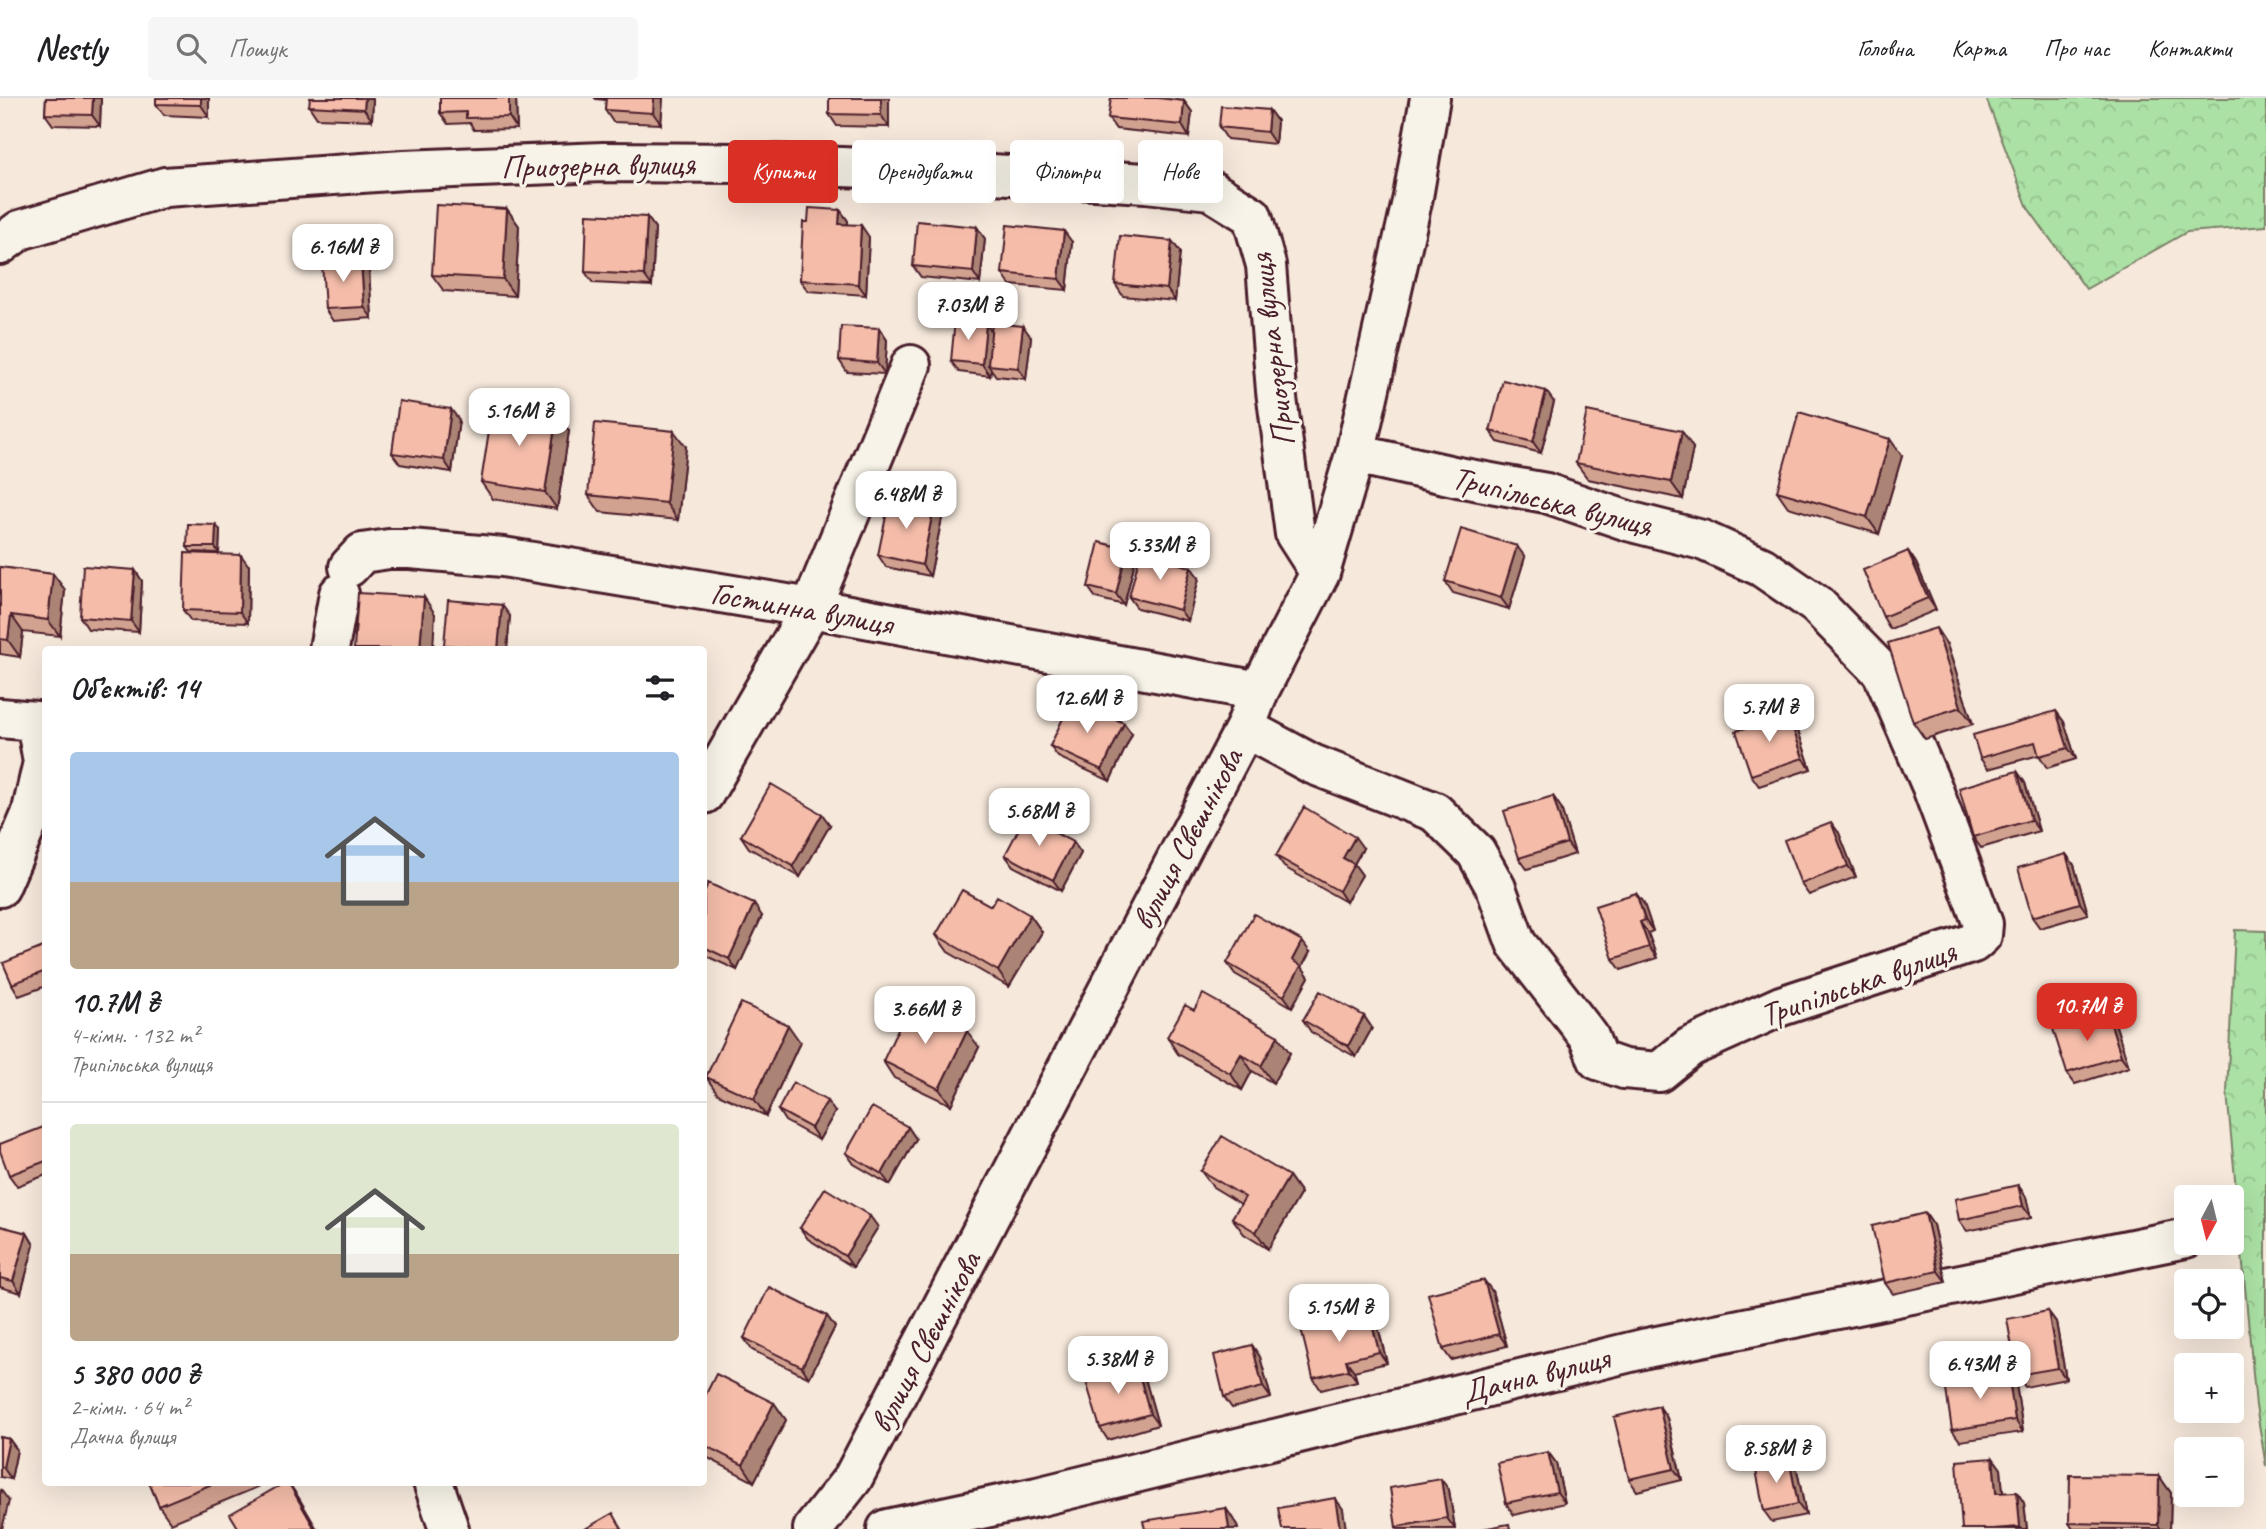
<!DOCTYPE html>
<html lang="uk">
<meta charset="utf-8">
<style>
body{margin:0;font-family:Caveat,sans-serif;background:#f6f6f6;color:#202124;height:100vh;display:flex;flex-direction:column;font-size:26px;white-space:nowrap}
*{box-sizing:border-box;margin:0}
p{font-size:23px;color:#757577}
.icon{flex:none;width:38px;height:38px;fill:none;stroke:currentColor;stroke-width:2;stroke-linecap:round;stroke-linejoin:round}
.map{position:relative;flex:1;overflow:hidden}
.details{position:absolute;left:42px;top:548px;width:665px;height:840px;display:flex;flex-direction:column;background:#fff;border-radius:7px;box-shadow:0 7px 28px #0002}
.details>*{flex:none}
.hud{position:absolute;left:728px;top:42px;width:665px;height:63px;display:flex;gap:14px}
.needle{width:46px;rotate:187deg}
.fabs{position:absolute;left:2174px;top:1087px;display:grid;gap:14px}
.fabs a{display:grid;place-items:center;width:70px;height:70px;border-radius:7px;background:#fff;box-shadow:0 7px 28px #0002;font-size:35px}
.price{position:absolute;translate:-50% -60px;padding:0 16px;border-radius:14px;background:#fff;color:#222;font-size:23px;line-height:46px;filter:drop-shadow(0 2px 4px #0008)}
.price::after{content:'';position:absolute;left:50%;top:42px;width:21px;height:16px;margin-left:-10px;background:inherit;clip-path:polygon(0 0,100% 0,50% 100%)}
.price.current{background:#d93025;color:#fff}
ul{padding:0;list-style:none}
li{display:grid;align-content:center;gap:14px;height:371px;padding:0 28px}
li+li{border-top:2px solid #e0e0e0}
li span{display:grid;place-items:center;height:217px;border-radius:7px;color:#555}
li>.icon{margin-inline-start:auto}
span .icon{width:126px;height:126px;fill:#fffc;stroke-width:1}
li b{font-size:30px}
h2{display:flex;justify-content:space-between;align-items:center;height:84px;padding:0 28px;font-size:30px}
.chip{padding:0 24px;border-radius:7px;background:#fff;box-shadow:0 7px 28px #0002;font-size:24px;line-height:63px}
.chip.current{background:#d93025;color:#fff}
header{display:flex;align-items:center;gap:42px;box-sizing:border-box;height:98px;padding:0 35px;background:#fff;border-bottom:2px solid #e0e0e0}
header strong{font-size:33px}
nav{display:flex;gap:38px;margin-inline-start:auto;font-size:24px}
.search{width:490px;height:63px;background:#f6f6f6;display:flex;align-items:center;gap:18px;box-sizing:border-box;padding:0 24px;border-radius:7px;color:#757577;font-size:26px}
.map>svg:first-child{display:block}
.forest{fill:url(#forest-crowns);stroke:#7a8068;stroke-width:2}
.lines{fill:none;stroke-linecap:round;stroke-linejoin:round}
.minor-casing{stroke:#4a1f2b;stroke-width:44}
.minor{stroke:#f7f3e8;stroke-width:38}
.wall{fill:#d2a291;stroke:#4a1f2b;stroke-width:2}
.shaded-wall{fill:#ab8476;stroke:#4a1f2b;stroke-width:2}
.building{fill:#f4bca9;stroke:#4a1f2b;stroke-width:2}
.labels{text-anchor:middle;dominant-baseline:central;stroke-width:6;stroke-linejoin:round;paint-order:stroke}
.street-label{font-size:33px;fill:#4a1f2b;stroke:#f7f3e8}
</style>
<header>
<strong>Nestly</strong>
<div class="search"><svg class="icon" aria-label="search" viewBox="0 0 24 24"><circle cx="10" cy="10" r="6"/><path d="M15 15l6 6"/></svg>Пошук</div>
<nav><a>Головна</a><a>Карта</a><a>Про нас</a><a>Контакти</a></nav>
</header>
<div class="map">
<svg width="2266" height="1431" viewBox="0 0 2266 1431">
<defs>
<pattern id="forest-crowns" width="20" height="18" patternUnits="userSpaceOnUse" patternTransform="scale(1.75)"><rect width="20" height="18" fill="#abe1a4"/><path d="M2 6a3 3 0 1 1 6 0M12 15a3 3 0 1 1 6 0" fill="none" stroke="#95c18d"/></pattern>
</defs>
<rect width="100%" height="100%" fill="#f6e8db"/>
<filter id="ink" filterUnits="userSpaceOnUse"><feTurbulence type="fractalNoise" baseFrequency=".0143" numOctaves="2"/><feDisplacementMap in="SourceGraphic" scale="14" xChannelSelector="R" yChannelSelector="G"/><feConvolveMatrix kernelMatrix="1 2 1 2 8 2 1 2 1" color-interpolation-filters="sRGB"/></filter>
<g filter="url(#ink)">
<path class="forest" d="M1986,0H2266V128L2187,134L2086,191L2028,110Z
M2235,832L2266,833V1368L2256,1308L2227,994Z"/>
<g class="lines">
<defs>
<path id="minor" d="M0,147L20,132L165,89L404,72L603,64L740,65L942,73L1146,85L1210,92L1252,118L1266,167L1276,293L1295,436L1320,475
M349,469L362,455L389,451H410L503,459L811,510L1259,593
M329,551L339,496
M0,620L36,623L43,664L31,717L0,789
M1245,630L1312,666L1435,714L1476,754L1496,790L1516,845L1589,939L1598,962L1624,971L1659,974L1690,949L1781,908L1973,845L1982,837L1983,826L1932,689L1882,574L1817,507L1762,469L1702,442L1628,423L1546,395L1458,379L1355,356
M704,696L811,510L911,267
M433,1384L449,1431
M813,1431L853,1380L1245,630L1259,593L1320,475L1355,356L1413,99L1430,0
M887,1431L1037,1399L1647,1250L2186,1140"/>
</defs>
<use href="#minor" class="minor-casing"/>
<use href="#minor" class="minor"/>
</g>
<path class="wall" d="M46,0H101L100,28L53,27L45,16Z
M156,0H209V19L164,17L156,6Z
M373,0L372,22L317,20L309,8Z
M440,0H516L517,31L474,32L470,25L448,26L440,15Z
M595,0H663L661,26L613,24L605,12L606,2L596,1Z
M889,0V29L837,28L829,16Z
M1167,1L1184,3L1192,14L1189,39L1116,31L1108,20Z
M1269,12L1277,23L1275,46L1227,41L1219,29Z
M507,111L519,128L515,198L444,193L432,177Z
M840,112L848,123L847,126L869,139L866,197L808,193L800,182L808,124Z
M647,119L655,130L652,188L593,185L585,174Z
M977,129L985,141L980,185L921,179L913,168Z
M1172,143L1180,154L1175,203L1123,198L1115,186Z
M1072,144L1067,192L1010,187L1002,175Z
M369,173L372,220L333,223L325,211Z
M879,230L887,242L885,276L847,274L839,262Z
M992,233L1031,239L1026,281L996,278L991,271L990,278L959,274L951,263Z
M1554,304L1541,355L1498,344L1490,333Z
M557,316L569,333L557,411L493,401L481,384Z
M459,322L452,374L400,366L392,355Z
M686,349L678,422L600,414L588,397Z
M1693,350L1683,401L1588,381L1576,365Z
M1902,358L1879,436L1788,409L1777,393Z
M934,409L942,420L930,478L886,469L878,457Z
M220,432L219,455L191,454L187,449Z
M1908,453L1916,465L1936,512L1890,531L1883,519Z
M1525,459L1509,511L1453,495L1445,483Z
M1135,463L1124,507L1096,500L1088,489Z
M249,468L248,525L191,523L183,512Z
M0,469L53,476L65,492L60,538L23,534L20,559L0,556Z
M135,472L142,483L139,534L88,531L80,519Z
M1199,480L1188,523L1137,510L1129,499Z
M510,518L507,551H447L444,547Z
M1947,547L1973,626L1925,641L1913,624Z
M2056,613L2064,624L2076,661L2047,670L2039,657L1988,671L1980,660Z
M1788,616L1796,627L1811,671L1759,688L1751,677Z
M1132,636L1110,683L1058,659L1050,648Z
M2017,673L2025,685L2039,733L1981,750L1973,739Z
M1553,698L1561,710L1575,756L1527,771L1519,760Z
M830,727L800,779L749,750L741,738Z
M1839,735L1856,779L1809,797L1801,786Z
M1073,744L1081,755L1061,793L1013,768L1005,757Z
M1363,750L1354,766L1362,777L1346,804L1284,769L1276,758Z
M2066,756L2074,767L2088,816L2040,830L2032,819Z
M704,795L762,818L737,872L704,857Z
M1644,806L1653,833L1648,835L1657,860L1621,872L1613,861Z
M991,808L1030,817L1042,834L1009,889L948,854L936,837Z
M43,849L46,853V888L19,898L12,886Z
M1310,854L1302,869L1309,879L1292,909L1235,876L1227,865Z
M1194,912L1290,955L1273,985L1252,973L1242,992L1178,956L1167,939Z
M1364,918L1372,930L1356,959L1311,934L1303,922Z
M2115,925L2129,969L2075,986L2067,975Z
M800,944L766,1018L718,996L706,979Z
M979,949L951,1007L894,980L883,963Z
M778,1012L835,1014L819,1042L785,1023Z
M46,1028V1077L17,1088L9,1077Z
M908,1029L916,1041L890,1087L854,1066L846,1055Z
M1201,1073L1289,1078L1301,1095L1268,1151L1244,1136L1232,1120L1241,1106L1213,1089Z
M2018,1087L2026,1099L2031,1120L1967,1133L1959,1122Z
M1925,1115L1933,1127L1946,1184L1893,1196L1885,1185Z
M0,1128L27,1135L34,1147L21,1195L0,1189Z
M878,1129L853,1169L808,1141L800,1130Z
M1492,1193L1507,1248L1451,1262L1443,1251Z
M2048,1213L2056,1224L2066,1281L2025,1289L2017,1277Z
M827,1218L835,1229L809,1280L752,1252L744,1240Z
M1377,1225L1387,1265L1354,1273L1357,1283L1321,1292L1313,1280Z
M1252,1247L1260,1259L1271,1300L1232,1310L1224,1299Z
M1144,1277L1158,1327L1108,1342L1100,1330Z
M2016,1286L2023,1334L1960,1343L1952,1332Z
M704,1300L774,1305L786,1322L754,1384L704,1358Z
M1659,1308L1667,1320L1682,1382L1637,1393L1629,1381Z
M0,1339L9,1341L17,1352L11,1381L0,1379Z
M1548,1354L1556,1365L1565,1405L1514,1417L1506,1405Z
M1993,1360L2001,1371L2003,1395L2017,1394L2024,1405L2027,1431H1962Z
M1789,1361L1797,1372L1806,1417L1772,1424L1764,1413Z
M2159,1378L2171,1395L2170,1431H2073L2069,1425Z
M149,1384H256L258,1389L171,1425L159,1408Z
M1449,1392L1455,1431H1398L1396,1429Z"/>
<path class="shaded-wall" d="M93,0H101L100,28L92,17Z
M201,0H209V19L201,7Z
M365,0H373L372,22L364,11Z
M509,0H516L517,31L509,19Z
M654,0H663L661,26L653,15Z
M881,0H889V29L881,17Z
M1184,3L1192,14L1189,39L1182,27Z
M1269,12L1277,23L1275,46L1267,34Z
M507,111L519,128L515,198L503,181Z
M840,112L848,123L847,137L839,126Z
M647,119L655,130L652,188L644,177Z
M861,127L869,139L866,197L858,186Z
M977,129L985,141L980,185L973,174Z
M1064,133L1072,144L1067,192L1059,181Z
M1172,143L1180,154L1175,203L1167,191Z
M361,162L369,173L372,220L364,209Z
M986,226L994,237L988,267L991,271L990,278L982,266Z
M1023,228L1031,239L1026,281L1018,270Z
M879,230L887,242L885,276L877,265Z
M1546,293L1554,304L1541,355L1533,344Z
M451,311L459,322L452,374L444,362Z
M557,316L569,333L557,411L545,394Z
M674,333L686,349L678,422L666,405Z
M1682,333L1693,350L1683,401L1671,384Z
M1890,341L1902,358L1879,436L1867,419Z
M934,409L942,420L930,478L922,467Z
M216,427L220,432L219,455L215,449Z
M1517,448L1525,459L1509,511L1501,500Z
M1127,451L1135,463L1124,507L1116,496Z
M1908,453L1916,465L1936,512L1928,500Z
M241,457L249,468L248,525L240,514Z
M1191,469L1199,480L1188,523L1180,512Z
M135,472L142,483L139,534L131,523Z
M53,476L65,492L60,538L48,522Z
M424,499L435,516L433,551H420Z
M502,507L510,518L507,551H498Z
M11,517L23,534L20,559L8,542Z
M1936,530L1947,547L1973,626L1961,609Z
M2056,613L2064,624L2076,661L2068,650Z
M1788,616L1796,627L1811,671L1803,660Z
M1124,625L1132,636L1110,683L1102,672Z
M2017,673L2025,685L2039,733L2031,722Z
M1553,698L1561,710L1575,756L1567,745Z
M822,716L830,727L800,779L793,768Z
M1831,724L1839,735L1856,779L1848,768Z
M1355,739L1363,750L1354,766L1362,777L1346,804L1339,793L1343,760Z
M1073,744L1081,755L1061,793L1053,782Z
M2066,756L2074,767L2088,816L2080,805Z
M1636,795L1644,806L1653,833L1645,822Z
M754,806L762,818L737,872L729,861Z
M1030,817L1042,834L1009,889L998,873Z
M1640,824L1648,835L1657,860L1649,849Z
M1302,843L1310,854L1302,869L1309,879L1292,909L1284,898L1292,862Z
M2107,914L2115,925L2129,969L2121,958Z
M1364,918L1372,930L1356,959L1348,948Z
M788,927L800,944L766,1018L754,1001Z
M967,933L979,949L951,1007L939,991Z
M1278,938L1290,955L1273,985L1261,968Z
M1241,956L1252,973L1242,992L1230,975Z
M827,1003L835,1014L819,1042L811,1030Z
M908,1029L916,1041L890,1087L882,1076Z
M1289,1078L1301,1095L1268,1151L1256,1134Z
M2018,1087L2026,1099L2031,1120L2023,1108Z
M1925,1115L1933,1127L1946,1184L1938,1173Z
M870,1118L878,1129L853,1169L845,1158Z
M27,1135L34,1147L21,1195L13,1183Z
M1484,1182L1492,1193L1507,1248L1499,1236Z
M2048,1213L2056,1224L2066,1281L2058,1270Z
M1369,1214L1377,1225L1387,1265L1379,1254Z
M827,1218L835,1229L809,1280L802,1269Z
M1252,1247L1260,1259L1271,1300L1263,1289Z
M1346,1262L1354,1273L1357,1283L1349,1272Z
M1136,1265L1144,1277L1158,1327L1150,1316Z
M2008,1275L2016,1286L2023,1334L2015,1322Z
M774,1305L786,1322L754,1384L743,1367Z
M1659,1308L1667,1320L1682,1382L1674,1371Z
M9,1341L17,1352L11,1381L3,1369Z
M1548,1354L1556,1365L1565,1405L1557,1394Z
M1993,1360L2001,1371L2004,1407L1996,1395Z
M1789,1361L1797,1372L1806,1417L1798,1406Z
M2159,1378L2171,1395L2170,1431H2161L2158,1427Z
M1441,1381L1449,1392L1455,1431L1447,1420Z
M288,1384L299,1400L317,1431H315Z
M1,1392L9,1403L2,1431H0V1396Z
M2017,1394L2024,1405L2027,1431H2021L2020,1429Z
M1335,1400L1343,1411L1346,1431H1340Z
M1226,1410L1237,1427L1238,1431H1229Z"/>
<path class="building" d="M46,0H93L92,17L45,16Z
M156,0H201V7L156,6Z
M310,0H365L364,11L309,8Z
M440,0H509V19L466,20V14L440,15Z
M606,0H654L653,15L605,12Z
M829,0H881V17L829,16Z
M1111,0H1158L1184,3L1182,27L1108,20Z
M1221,8L1269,12L1267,34L1219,29Z
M436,107L507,111L503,181L432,177Z
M809,110L840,112L839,126L861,127L858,186L800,182L803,124H808Z
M587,116L647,119L644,177L585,174Z
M917,123L977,129L973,174L913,168Z
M1007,127L1064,133L1059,181L1002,175Z
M1120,138L1172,143L1167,191L1115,186Z
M361,162L364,209L325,211L322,164Z
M955,222L986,226L982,266L951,263Z
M992,225L1023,228L1018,270L988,267Z
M841,228L879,230L877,265L839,262Z
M1503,282L1546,293L1533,344L1490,333Z
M399,303L451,311L444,362L392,355Z
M493,307L557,316L545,394L481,384Z
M1587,313L1682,333L1671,384L1576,365Z
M1799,314L1890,341L1867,419L1777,393Z
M595,325L674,333L666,405L588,397Z
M890,399L934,409L922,467L878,457Z
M188,426L216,427L215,449H187Z
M1461,431L1517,448L1501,500L1445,483Z
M1099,444L1127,451L1116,496L1088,489Z
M1908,453L1928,500L1883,519L1863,472Z
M185,455L241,457L240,514L183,512Z
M1140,456L1191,469L1180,512L1129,499Z
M83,468L135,472L131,523L80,519Z
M0,469L53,476L48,522L11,517L8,542L0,541Z
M358,495L424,499L420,551H354Z
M448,502L502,507L498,551L444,547Z
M1936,530L1961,609L1913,624L1888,545Z
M1072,601L1124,625L1102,672L1050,648Z
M2056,613L2068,650L2039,658L2035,644L1980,660L1973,637Z
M1788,616L1803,660L1751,677L1736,633Z
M2017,673L2031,722L1973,739L1959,690Z
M771,686L822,716L793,768L741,738Z
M1553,698L1567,745L1519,760L1504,713Z
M1304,709L1355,739L1343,760L1354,766L1339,793L1276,758Z
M1025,719L1073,744L1053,782L1005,757Z
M1831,724L1848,768L1801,786L1784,742Z
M2066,756L2080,805L2032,819L2018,770Z
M708,785L754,806L729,861L704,849V795Z
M962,792L991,808L997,798L1030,817L998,873L936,837Z
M1636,795L1645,822L1640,824L1649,849L1613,861L1595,808Z
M1254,816L1302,843L1292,862L1301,868L1284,898L1227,865Z
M43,849L46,856V873L12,886L3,865Z
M1320,893L1364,918L1348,948L1303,922Z
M1203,896L1278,938L1261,968L1241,956L1230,975L1167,939L1185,907L1194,912Z
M741,905L788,927L754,1001L706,979Z
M910,905L967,933L939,991L883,963Z
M2107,914L2121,958L2067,975L2053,931Z
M793,984L827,1003L811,1030L778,1012Z
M872,1009L908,1029L882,1076L846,1055Z
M46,1028V1063L9,1077L0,1053V1046Z
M1222,1038L1289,1078L1256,1134L1232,1120L1245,1099L1201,1073Z
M2018,1087L2023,1108L1959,1122L1955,1101Z
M825,1090L870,1118L845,1158L800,1130Z
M1925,1115L1938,1173L1885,1185L1872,1128Z
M0,1128L27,1135L13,1183L0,1180Z
M1484,1182L1499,1236L1443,1251L1428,1196Z
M769,1189L827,1218L802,1269L744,1240Z
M2048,1213L2058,1270L2017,1277L2007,1221Z
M1369,1214L1379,1254L1346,1262L1349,1272L1313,1280L1301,1231Z
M1252,1247L1263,1289L1224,1299L1214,1257Z
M1136,1265L1150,1316L1100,1330L1085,1280Z
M2008,1275L2015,1322L1952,1332L1945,1285Z
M716,1276L774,1305L743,1367L704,1347V1300Z
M1659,1308L1674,1371L1629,1381L1614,1319Z
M0,1339L9,1341L3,1369H0Z
M1548,1354L1557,1394L1506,1405L1497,1365Z
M1993,1360L1996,1395L2017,1394L2020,1429L1992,1431H1962L1957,1363Z
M1789,1361L1798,1406L1764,1413L1755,1367Z
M2070,1377L2159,1378L2158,1427L2069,1425Z
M1441,1381L1447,1420L1396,1429L1390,1390Z
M149,1384H217L159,1408Z
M286,1384H288L315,1431H239L230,1416Z
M1335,1400L1340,1431H1282L1278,1410Z
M1226,1410L1229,1431H1145L1143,1423Z
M613,1415L622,1431H585Z
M1509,1426L1510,1431H1482Z"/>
</g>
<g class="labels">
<g class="street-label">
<text transform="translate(598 67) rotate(-1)">Приозерна вулиця</text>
<text transform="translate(1272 252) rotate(-97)">Приозерна вулиця</text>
<text transform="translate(1552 403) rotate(14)">Трипільська вулиця</text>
<text transform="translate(802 510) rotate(10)">Гостинна вулиця</text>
<text transform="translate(1187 741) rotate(-62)">вулиця Свєшнікова</text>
<text transform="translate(1858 885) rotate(-19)">Трипільська вулиця</text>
<text transform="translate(925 1244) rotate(-62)">вулиця Свєшнікова</text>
<text transform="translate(1535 1277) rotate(-14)">Дачна вулиця</text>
</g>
</g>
</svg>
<div class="fabs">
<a><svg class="needle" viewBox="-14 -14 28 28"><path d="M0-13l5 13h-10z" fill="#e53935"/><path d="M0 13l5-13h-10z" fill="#757577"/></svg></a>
<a><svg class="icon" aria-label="locate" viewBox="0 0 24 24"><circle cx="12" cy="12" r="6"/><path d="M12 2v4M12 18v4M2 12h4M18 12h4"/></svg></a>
<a>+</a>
<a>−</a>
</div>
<b class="price" style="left:343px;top:186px">6.16M ₴</b>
<b class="price" style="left:968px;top:244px">7.03M ₴</b>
<b class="price" style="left:519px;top:350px">5.16M ₴</b>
<b class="price" style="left:906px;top:433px">6.48M ₴</b>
<b class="price" style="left:1160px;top:484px">5.33M ₴</b>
<b class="price" style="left:1087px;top:637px">12.6M ₴</b>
<b class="price" style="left:1769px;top:646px">5.7M ₴</b>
<b class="price" style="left:1039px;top:750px">5.68M ₴</b>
<b class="price current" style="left:2087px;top:945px">10.7M ₴</b>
<b class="price" style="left:925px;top:948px">3.66M ₴</b>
<b class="price" style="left:1339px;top:1246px">5.15M ₴</b>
<b class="price" style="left:1118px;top:1298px">5.38M ₴</b>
<b class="price" style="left:1980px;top:1303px">6.43M ₴</b>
<b class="price" style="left:1776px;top:1387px">8.58M ₴</b>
<div class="hud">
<a class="chip current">Купити</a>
<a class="chip">Орендувати</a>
<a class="chip">Фільтри</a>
<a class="chip">Нове</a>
</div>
<section class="details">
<h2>Об’єктів: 14<svg class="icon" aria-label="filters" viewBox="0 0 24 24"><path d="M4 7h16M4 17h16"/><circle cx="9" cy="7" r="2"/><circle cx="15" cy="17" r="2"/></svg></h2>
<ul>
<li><span style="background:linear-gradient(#a9c7e8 60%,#b9a48a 0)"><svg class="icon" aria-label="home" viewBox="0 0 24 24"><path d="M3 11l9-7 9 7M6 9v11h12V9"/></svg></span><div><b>10.7M ₴</b><p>4-кімн. · 132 m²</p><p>Трипільська вулиця</p></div></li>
<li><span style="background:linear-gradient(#dfe7d0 60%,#b9a48a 0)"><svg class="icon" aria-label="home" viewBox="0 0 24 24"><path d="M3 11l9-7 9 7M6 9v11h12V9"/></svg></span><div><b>5 380 000 ₴</b><p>2-кімн. · 64 m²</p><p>Дачна вулиця</p></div></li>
</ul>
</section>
</div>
